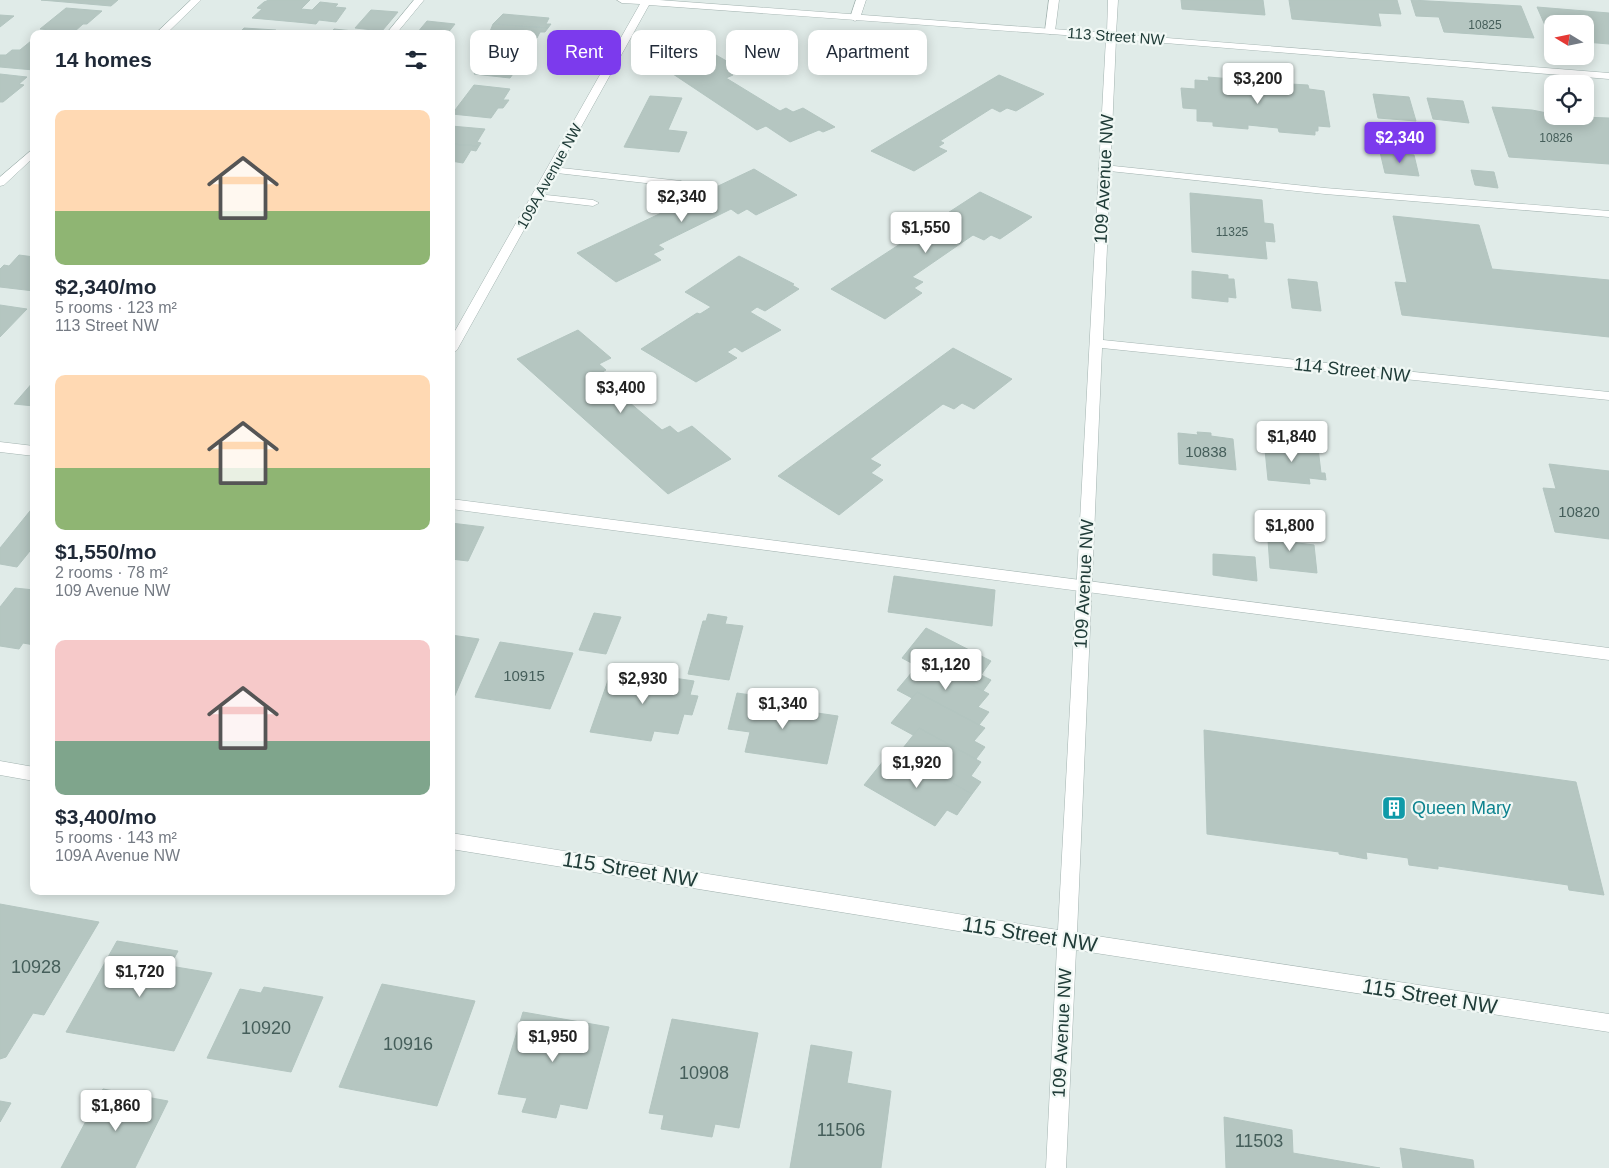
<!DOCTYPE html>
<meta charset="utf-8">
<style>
body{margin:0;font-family:Helvetica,sans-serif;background:#f2f2f3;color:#1f2937;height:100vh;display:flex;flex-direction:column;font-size:19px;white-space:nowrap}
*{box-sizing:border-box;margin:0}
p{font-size:16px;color:#747a83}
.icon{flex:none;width:28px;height:28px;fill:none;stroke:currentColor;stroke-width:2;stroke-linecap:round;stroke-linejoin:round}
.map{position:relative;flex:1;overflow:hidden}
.side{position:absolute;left:30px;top:30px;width:425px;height:865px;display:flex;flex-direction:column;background:#fff;border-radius:10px;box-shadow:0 2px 12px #0003}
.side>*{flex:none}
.top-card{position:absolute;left:470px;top:30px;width:475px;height:45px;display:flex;gap:10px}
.needle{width:32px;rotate:280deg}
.buttons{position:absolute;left:1544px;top:15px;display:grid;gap:10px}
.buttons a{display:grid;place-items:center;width:50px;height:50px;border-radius:10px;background:#fff;box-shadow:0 2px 12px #0003;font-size:25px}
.price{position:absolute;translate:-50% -42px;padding:0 11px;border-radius:5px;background:#fff;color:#222;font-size:16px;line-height:32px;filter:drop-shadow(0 1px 2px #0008)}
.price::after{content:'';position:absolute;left:50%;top:30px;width:15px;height:11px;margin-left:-8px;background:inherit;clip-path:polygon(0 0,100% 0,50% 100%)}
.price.on{background:#7c3aed;color:#fff}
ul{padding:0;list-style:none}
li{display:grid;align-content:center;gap:10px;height:265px;padding:0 25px}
li span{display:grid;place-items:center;height:155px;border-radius:10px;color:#555}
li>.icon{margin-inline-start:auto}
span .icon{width:90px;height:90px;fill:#fffc;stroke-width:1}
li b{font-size:21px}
h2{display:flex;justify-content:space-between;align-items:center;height:60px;padding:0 25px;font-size:21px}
.chip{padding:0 18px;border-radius:10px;background:#fff;box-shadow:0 2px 12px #0003;font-size:18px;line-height:45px}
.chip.on{background:#7c3aed;color:#fff}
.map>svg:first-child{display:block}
.building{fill:#b5c6c1;stroke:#b3c5c0}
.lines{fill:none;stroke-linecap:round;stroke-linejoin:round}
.lane-casing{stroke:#a3b3b0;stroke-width:1}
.street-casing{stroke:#a3b3b0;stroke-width:1}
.lane{fill:#fff;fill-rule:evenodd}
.street{fill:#fff;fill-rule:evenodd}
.labels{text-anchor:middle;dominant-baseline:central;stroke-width:4.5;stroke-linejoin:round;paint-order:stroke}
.far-number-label{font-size:12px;fill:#455e5a}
.far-street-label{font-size:15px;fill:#203c38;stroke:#f1f8f5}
.number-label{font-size:15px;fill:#455e5a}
.street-label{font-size:18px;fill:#203c38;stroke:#f1f8f5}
.culture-label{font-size:18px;fill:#0d838f;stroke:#f1f8f5;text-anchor:start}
.near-number-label{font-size:18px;fill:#455e5a}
.near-street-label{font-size:21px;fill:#203c38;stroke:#f1f8f5}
</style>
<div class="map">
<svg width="1609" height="1168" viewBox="0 0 1609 1168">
<rect width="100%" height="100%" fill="#e0ebe8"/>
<path class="building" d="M41,0H118L111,6Z
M269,0H310L301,9L312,10L320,2L338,4L335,7L346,8L336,22L319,20L316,24L307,23L252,18L262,9L257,8L264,2Z
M1181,0H1263L1265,15L1182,9Z
M1289,0H1397L1401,14L1378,13L1381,26L1292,19Z
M1411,0L1521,6L1534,38L1444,32L1439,17L1416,16Z
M1537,7L1609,13V44L1585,42V24H1552L1551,39Z
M66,8L102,11L87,24H83L74,32L40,29Z
M371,10L398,12L382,31L355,28Z
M503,14L549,18L546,24H551L548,28L493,24Z
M0,15L14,16L0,27Z
M427,21L455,24L447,34L417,33Z
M493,24L548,28L545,32H540L537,38L489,34Z
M244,28L276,30L273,34H238Z
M334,29L363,32L330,34Z
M31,41H34V70L0,67V55H6L12,50H20Z
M493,47L529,50L522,61L532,62L528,68L518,67L510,78L474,74Z
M709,51L737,67L727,71L733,75L726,78L780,111L786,108L793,112L803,108L835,127L823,132L819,130L790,142L766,126L757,130L664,68Z
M0,74L27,77L19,84L24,85L3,102H0Z
M999,75L1044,94L1016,111L1007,108L1000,112L992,108L940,141L944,143L938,147L947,151L914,171L871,151Z
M1208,77L1244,80V84L1273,86L1272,83L1308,85L1309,89L1324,91L1330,127L1318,126V131H1315V135L1279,132L1278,128L1248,125V129L1213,126V122L1197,121V109L1183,108L1181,88L1195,89V80L1209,81Z
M474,85L510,89L503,100H509L503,108H498L491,118L452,114Z
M1373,94L1409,97L1416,121L1378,118Z
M650,96L682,98L668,130L687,132L679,152L624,147Z
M1427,98L1463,101L1469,123L1433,119Z
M1492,107L1532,110L1552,114V116L1609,118V164L1509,157Z
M451,126L485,129L477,142L481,143L479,146L451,144Z
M451,144L479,146L476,151L471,150L463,163L451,161Z
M1380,152L1414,155L1419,176L1385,173Z
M754,169L797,195L756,215L747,209L738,214L731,209L658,245L664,249L653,254L661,260L616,282L577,253Z
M1471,170L1494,172L1498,188L1475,185Z
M980,192L1032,217L1000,239L991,235L984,240L973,235L912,277L923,282L914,288L922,293L885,319L831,289Z
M1190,193L1262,200L1264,223L1273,224L1275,242L1265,241L1267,259L1192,252Z
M1393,216L1479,225L1492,269L1609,280V337L1402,315L1395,282L1407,283Z
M19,255L34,257V291L0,287V269L4,265L9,266Z
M739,256L794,284L792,285L799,289L765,311L757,307L750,312L781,330L742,352L735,347L727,352L737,358L696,382L641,349L697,313L700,314L711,307L685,292Z
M1192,271L1228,275V279H1234L1236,298L1228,297V302L1192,298Z
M1288,279L1317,282L1321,311L1292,308Z
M0,305L27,309L0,337Z
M578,330L611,358L599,364L606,370L597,375L662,430L670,426L678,433L692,426L731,459L668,494L517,359Z
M953,348L1012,379L974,409L962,403L954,409L943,404L870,459L881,465L871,473L883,480L839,515L778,476Z
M34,381V406L14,404Z
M1197,432L1211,433V436L1233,439L1236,470L1179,464L1178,433L1198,435Z
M1264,440L1285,442V445L1318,448L1321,473H1325L1326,480L1309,478L1310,484L1268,480Z
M1549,464L1609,471V539L1555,532L1543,488L1556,489Z
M34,506V546L17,567L0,564V548Z
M451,523L484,527L468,561L451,559Z
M1267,526L1288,528L1290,542L1314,545L1317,573L1270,568Z
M1213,554L1255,557L1257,581L1213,575Z
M894,576L995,590L992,626L888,612Z
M15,588L34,590V645L23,643L19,649L0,646V607Z
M594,613L621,617L606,654L579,650Z
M708,614L727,617L725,624L743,626L729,680L688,674L703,621H706Z
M926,628L991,661L981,675L991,680L983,691L923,659L917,666L902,658Z
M451,635L479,639L453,700H451Z
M500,642L573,653L550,709L475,697Z
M923,659L989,694L978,707L989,712L979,725L917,692L912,698L897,690Z
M612,669L694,681L690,695L698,696L692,715L684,714L678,734L654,731L651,741L590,732Z
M917,692L985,728L974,741L985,747L976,759L919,728L913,735L891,723Z
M737,693L765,697L762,705L838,716L827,764L745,752L750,732L728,729Z
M919,728L981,762L971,776L981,782L972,794L899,753Z
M1204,730L1576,782L1604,895L1569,890L1568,885L1438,866V869L1409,865L1408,858L1366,852L1367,859L1339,854V852L1207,834Z
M892,750L972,794L957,815L947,810L935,826L864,785Z
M0,904L99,922L44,1015L33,1013L6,1057L0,1059Z
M117,941L178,951L170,966L212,973L174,1051L66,1032Z
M382,984L475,1001L437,1106L339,1087Z
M264,987L323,997L291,1072L207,1058L240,989L261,993Z
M523,1012L609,1027L587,1109L560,1104L556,1118L522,1112L527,1098L498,1094Z
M672,1019L758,1033L739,1128L715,1124L712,1137L661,1129L664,1115L649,1113Z
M811,1045L852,1052L847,1083L891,1091L881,1168H790Z
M103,1089L168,1101L135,1168H61Z
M0,1101L11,1103L0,1122Z
M1224,1117L1292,1130L1293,1153L1380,1168H1226Z
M1400,1148L1473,1160L1474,1168H1403Z"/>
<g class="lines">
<defs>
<path id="lane" d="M414,0H424L396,34H386Z
M856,0H866L860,18L855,21L850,18Z
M1049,0H1059L1055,31L1050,34L1045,31Z
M1104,165L1325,188L1609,211V217L1325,194L1100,170L1099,168Z
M552,167L681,181L686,184L681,187L548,172L547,170Z
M537,194L593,200L599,203L593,206L533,199L531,197Z
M0,442L34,446V456L0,452Z
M451,499L1609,648V660L451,509Z"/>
<path id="street" d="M191,0H201L166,34H155Z
M617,0H659L1107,33L1108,0H1118L1116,34L1609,73V79L1116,39L1103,340L1609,392V400L1102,348L1077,933L1609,1014V1032L1076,950L1066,1168H1046L1057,947L451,849V833L1058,930L1106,38L649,5L457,350L451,354V338L640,4L622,3Z
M34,148V157L4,185L0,186V177Z
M0,761L34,767V781L0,775Z"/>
</defs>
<use href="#lane" class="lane-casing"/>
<use href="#street" class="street-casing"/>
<use href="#lane" class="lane"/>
<use href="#street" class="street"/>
</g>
<defs>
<symbol id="building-square" viewBox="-11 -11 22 22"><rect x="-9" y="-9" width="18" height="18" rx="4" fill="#0f9aa8" stroke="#f1f8f5"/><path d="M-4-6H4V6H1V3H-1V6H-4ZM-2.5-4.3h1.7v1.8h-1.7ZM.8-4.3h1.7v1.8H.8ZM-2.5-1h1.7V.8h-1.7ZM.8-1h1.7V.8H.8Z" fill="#fff"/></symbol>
</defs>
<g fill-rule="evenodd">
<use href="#building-square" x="1380" y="794" width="28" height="28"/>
</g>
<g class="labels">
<g class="far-number-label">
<text x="1485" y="25">10825</text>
<text x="1556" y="138">10826</text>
<text x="1232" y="232">11325</text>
</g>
<g class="far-street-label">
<text transform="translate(1116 36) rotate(4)">113 Street NW</text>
<text transform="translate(549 176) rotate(-61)">109A Avenue NW</text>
</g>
<g class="number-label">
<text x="1206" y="451">10838</text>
<text x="1579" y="511">10820</text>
<text x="524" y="675">10915</text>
</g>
<g class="street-label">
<text transform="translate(1104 179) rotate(-87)">109 Avenue NW</text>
<text transform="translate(1352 370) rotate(6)">114 Street NW</text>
<text transform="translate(1084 584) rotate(-87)">109 Avenue NW</text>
<text transform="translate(1062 1033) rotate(-87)">109 Avenue NW</text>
</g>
<g class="culture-label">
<text x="1412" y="808">Queen Mary</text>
</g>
<g class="near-number-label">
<text x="36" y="967">10928</text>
<text x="266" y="1028">10920</text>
<text x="408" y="1044">10916</text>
<text x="704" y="1073">10908</text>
<text x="841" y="1130">11506</text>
<text x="1259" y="1141">11503</text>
</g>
<g class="near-street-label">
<text transform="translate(630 869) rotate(9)">115 Street NW</text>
<text transform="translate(1030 934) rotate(9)">115 Street NW</text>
<text transform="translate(1430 996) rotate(9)">115 Street NW</text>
</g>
</g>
</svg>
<div class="buttons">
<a><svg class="needle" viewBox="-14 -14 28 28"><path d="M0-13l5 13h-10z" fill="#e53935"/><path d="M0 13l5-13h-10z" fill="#747a83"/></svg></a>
<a><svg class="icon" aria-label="locate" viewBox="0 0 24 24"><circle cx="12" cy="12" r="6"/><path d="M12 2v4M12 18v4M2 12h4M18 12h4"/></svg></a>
</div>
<b class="price" style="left:1258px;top:105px">$3,200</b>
<b class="price on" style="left:1400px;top:164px">$2,340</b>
<b class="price" style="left:682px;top:223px">$2,340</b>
<b class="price" style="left:926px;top:254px">$1,550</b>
<b class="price" style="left:621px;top:414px">$3,400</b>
<b class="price" style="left:1292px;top:463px">$1,840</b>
<b class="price" style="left:1290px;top:552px">$1,800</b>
<b class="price" style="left:946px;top:691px">$1,120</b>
<b class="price" style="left:643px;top:705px">$2,930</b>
<b class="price" style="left:783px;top:730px">$1,340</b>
<b class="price" style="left:917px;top:789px">$1,920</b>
<b class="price" style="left:140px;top:998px">$1,720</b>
<b class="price" style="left:553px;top:1063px">$1,950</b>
<b class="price" style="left:116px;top:1132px">$1,860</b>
<div class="top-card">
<a class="chip">Buy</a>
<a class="chip on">Rent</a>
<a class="chip">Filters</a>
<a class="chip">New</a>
<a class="chip">Apartment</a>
</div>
<section class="side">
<h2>14 homes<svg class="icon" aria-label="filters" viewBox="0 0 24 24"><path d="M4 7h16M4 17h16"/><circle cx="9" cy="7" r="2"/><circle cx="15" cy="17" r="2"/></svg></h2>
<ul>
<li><span style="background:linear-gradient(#ffd9b3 65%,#8fb573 0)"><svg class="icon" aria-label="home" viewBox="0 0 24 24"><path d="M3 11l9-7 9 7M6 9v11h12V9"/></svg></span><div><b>$2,340/mo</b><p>5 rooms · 123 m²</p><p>113 Street NW</p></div></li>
<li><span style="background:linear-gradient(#ffd9b3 60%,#8fb573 0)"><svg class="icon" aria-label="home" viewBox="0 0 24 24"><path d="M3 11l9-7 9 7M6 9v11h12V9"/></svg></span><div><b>$1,550/mo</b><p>2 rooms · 78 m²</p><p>109 Avenue NW</p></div></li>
<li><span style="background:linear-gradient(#f6c9c9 65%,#7fa58c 0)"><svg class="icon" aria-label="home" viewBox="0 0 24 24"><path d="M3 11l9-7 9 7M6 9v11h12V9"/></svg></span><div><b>$3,400/mo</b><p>5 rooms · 143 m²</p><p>109A Avenue NW</p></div></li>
</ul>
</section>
</div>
